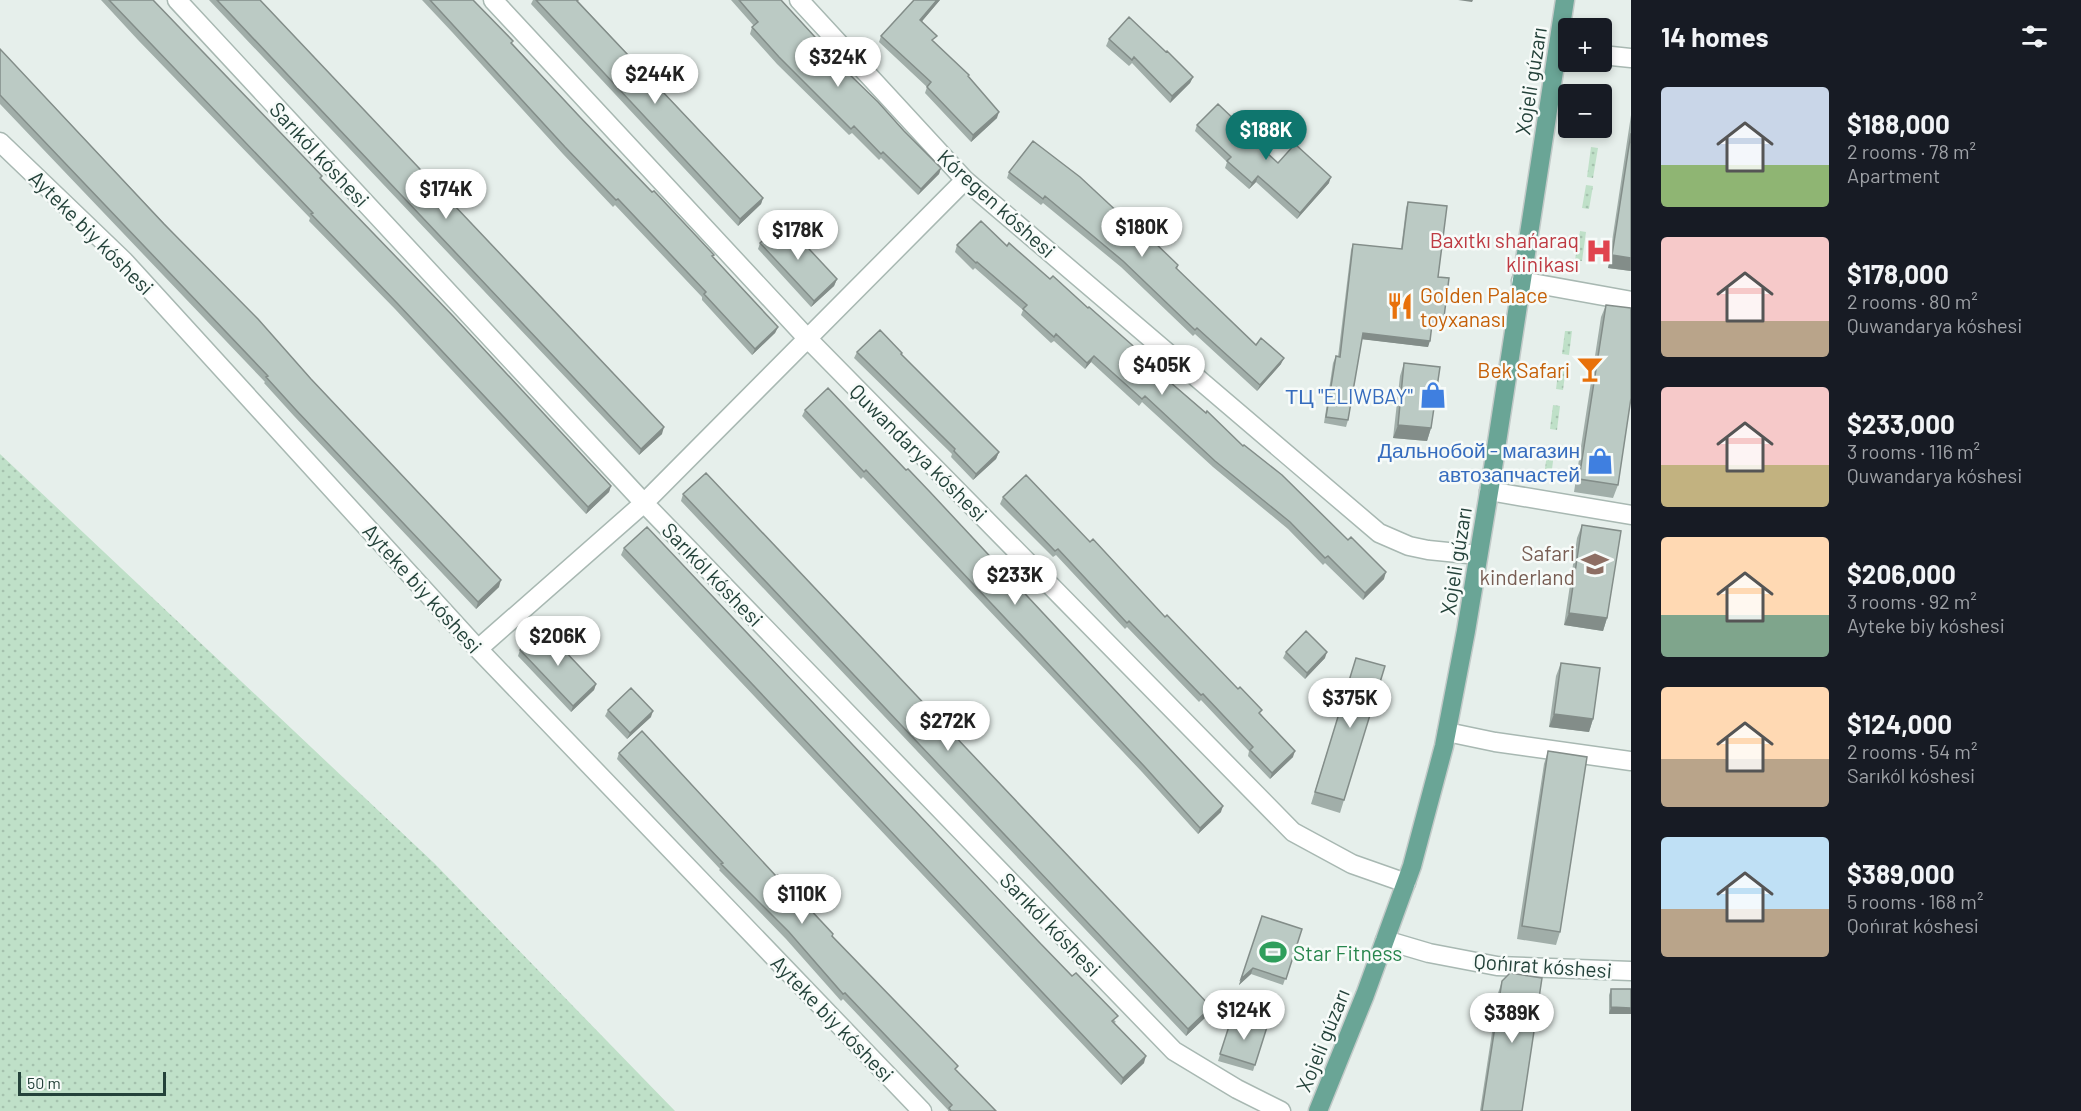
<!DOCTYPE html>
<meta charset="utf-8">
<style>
body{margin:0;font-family:Barlow,sans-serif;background:#20242c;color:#f1f3f6;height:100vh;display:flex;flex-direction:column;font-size:22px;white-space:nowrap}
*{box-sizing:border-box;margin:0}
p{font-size:20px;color:#9ea1a6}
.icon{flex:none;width:33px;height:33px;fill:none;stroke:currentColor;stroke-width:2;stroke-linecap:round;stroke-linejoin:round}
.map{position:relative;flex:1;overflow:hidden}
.sheet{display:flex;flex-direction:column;background:#171b24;width:450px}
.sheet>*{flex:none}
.fabs{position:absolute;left:1558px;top:18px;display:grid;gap:12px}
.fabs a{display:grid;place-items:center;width:54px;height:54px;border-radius:6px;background:#171b24;box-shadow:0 3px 9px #0003;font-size:30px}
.scale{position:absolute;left:18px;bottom:15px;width:148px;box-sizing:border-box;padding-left:6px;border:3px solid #24423a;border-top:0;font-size:16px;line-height:21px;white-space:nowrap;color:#24423a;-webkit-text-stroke:4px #f7fbf9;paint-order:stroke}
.price{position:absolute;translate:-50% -51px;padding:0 14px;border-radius:21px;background:#fff;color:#222;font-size:20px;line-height:39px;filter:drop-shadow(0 2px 3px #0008)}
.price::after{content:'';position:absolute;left:50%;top:36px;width:18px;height:14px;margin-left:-9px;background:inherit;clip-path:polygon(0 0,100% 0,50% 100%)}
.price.on{background:#0f766e;color:#fff}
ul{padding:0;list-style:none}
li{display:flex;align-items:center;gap:18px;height:150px;padding:0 30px}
li span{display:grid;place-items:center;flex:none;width:168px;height:120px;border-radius:6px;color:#555}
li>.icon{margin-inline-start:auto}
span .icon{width:72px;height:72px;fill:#fffc;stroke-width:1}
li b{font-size:26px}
h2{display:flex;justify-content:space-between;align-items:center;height:72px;padding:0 30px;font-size:26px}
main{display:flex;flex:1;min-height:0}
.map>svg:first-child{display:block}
.grass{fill:url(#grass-dots)}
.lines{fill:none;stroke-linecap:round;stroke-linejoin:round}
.minor-casing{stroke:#a8b8b2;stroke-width:21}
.primary-casing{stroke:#c2cac8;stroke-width:21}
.minor{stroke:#fff;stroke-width:18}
.primary{stroke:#6aa596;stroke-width:18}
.wall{fill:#a1aea9}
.shaded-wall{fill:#838d89}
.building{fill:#bbcac4;stroke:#838d89;stroke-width:1.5}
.labels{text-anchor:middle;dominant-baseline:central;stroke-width:5;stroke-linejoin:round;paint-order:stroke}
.street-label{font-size:21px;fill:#24423a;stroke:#f7fbf9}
.health-label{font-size:21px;fill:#be3a42;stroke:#f7fbf9;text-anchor:end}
.food-label{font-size:21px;fill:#c56008;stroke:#f7fbf9;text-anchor:start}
.shop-label{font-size:21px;fill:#366cbe;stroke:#f7fbf9;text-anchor:end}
.education-label{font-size:21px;fill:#785e54;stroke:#f7fbf9;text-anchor:end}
.leisure-label{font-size:21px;fill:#27864d;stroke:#f7fbf9;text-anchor:start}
</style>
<main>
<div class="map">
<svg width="1631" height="1111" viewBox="0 0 1631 1111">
<defs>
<pattern id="grass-dots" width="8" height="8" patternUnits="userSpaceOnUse" patternTransform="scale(1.5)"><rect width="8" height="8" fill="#bfe0c8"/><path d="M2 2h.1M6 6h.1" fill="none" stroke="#a4c1ad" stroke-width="1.8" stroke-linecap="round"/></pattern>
</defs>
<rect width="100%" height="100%" fill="#e6efeb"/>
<path class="grass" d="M1591,147L1598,148L1593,178L1587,177Z
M1586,185L1593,186L1589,209L1582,208Z
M1580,231L1586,232L1582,261L1575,260Z
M1565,331H1572L1569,355L1562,354Z
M1559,366L1566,367L1563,390L1556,389Z
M1553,405L1560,406L1557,430L1550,429Z
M1548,445L1555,446L1552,469H1545Z
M0,454L434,863L675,1111H0Z"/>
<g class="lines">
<defs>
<path id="minor" d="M177,0L644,503L1174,1051L1237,1089L1281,1111
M493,0L807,338L1293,832L1352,864L1406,883
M799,0L965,180L1379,533L1409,546L1428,550L1478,555
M1602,55L1631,58
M0,142L124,261L478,649L922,1111
M1521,281L1631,301
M1489,491L1631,515
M478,649L644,503L965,180
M1447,732L1495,742L1631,761
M1385,940L1429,953L1497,966L1631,971"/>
<path id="primary" d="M1318,1111L1365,995L1412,866L1444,746L1466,631L1493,468L1565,0"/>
</defs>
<use href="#minor" class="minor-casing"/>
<use href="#primary" class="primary-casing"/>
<use href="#minor" class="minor"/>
<use href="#primary" class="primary"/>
</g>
<path class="wall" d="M101,0H153L322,176L321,178L611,486L609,492L586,514L395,309L309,221L310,218L138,40Z
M209,0H260L662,434L639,455Z
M422,0H473L512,43L579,116L652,192L714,255L713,257L778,327L775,333L752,355L702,300V297L615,205L613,207L563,154L452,32Z
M533,0H578V1L763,198L761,204L738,226L531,4Z
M731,0H781L848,73L941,168L939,174L918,195L881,158L879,160L852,133L849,135L777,64L750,34L752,27L754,26Z
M914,0H940L922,21L934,42L968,77L997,118L971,142L925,93L927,87L879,42L881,36Z
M1109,39L1193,77L1190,83L1170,103L1132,63L1129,66L1106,46Z
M0,49L311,379L499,587L476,609L294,416L264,383L265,382L0,104Z
M1631,115V271L1608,268Z
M1197,125L1240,129L1278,163L1329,183L1297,219L1256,182L1249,189L1225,168L1227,162L1195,131Z
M1009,172L1151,243L1178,265L1177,269L1256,345L1281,364L1257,391L1195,334L1193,336L1121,267L1043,203L1041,205L1007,178Z
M1408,202L1438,277L1442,324L1432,323L1428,347L1362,339L1348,420L1346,427L1324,423L1333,363L1336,356L1338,357L1351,250L1353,244L1401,249L1406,208Z
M760,243L837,279L834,286L811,307L758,249Z
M957,245L1007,246L1088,308L1165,374L1164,376L1243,446L1384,579L1363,600L1325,563L1323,565L1288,529L1213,467L1142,402L1139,406L1091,362L1085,369L1054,341L1051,343L1021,315L1023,310L975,268L973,270L955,252Z
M1606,305L1618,485L1613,498L1574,492L1601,317Z
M857,352L902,353L901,355L999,452L996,459L973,480L951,457L952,454L854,358Z
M1404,363L1431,428L1427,441L1393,438L1400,376Z
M805,410L1221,812L1198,834L1142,772L863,477L861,479L802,416Z
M683,494L1209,1014L1186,1036L681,501Z
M1003,497L1090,542L1261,714L1293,757L1270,779L1248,756L1249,751L1201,700L1199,702L1127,627L1125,629L1056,555L1053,557L1000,504Z
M1582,525L1607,618L1603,631L1564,625L1577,538Z
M624,548L1039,942L1116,1022L1114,1023L1144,1063L1121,1085L621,555Z
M520,650L596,684L594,690L571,712L518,656Z
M1286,652L1325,658L1305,679L1283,658Z
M1356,658L1344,800L1340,813L1311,804Z
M1561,663L1593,719L1589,732L1549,727L1556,676Z
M608,710L651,717L627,739L605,716Z
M1548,751L1560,932L1556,945L1517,939L1544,764Z
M619,753L832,937L957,1071L996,1111H948V1110L843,999L841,1001L786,939L719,870L720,869L617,759Z
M1262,916L1302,929L1283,985L1251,974L1239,985Z
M1502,981L1522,1111H1480L1498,993Z
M1611,989H1631L1609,1014V995Z
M1232,1017L1267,1027L1253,1071L1218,1061Z"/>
<path class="shaded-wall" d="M937,0H940L918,26L920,20Z
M1458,0H1473L1472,2Z
M1193,77L1190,83L1170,103L1172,96Z
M999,112L997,118L971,142L973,135Z
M941,168L939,174L918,195L921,189Z
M1258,176L1256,182L1249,189L1252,183Z
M1331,177L1329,183L1297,219L1300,213Z
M763,198L761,204L738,226L740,219Z
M1612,255L1631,258V271L1608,268Z
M837,279L834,286L811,307L814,301Z
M1433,316L1444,317L1442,324L1431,323Z
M778,327L775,333L752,355L755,349Z
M1363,333L1430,341L1428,347L1360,339Z
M1094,356L1091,362L1085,369L1087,363Z
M1284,358L1281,364L1257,391L1260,385Z
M1398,425L1431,428L1427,441L1393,438Z
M664,427L662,434L639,455L641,449Z
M999,452L996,459L973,480L976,474Z
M611,486L609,492L586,514L588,507Z
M1386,572L1384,579L1363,600L1365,593Z
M501,580L499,587L476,609L478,602Z
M1569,613L1607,618L1603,631L1564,625Z
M1327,652L1325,658L1305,679L1307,673Z
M596,684L594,690L571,712L573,706Z
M653,711L651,717L627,739L630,733Z
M1554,714L1593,719L1589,732L1549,727Z
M1295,751L1293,757L1270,779L1272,773Z
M1223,806L1221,812L1198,834L1200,828Z
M1253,968L1251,974L1239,985L1241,979Z
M1211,1007L1209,1014L1186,1036L1188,1029Z
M1611,1007L1631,1008V1014H1609Z
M1146,1056L1144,1063L1121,1085L1123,1078Z"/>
<path class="building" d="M109,0H153L300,153L322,176L320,178L453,316L611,486L588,507L397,303L311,214L313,213Z
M217,0H260L664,427L641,449Z
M430,0H473L513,41L511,43L579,116L652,192L654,191L714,255L712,256L778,327L755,349L704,294L706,292L618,199L616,200L565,147Z
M536,0H578L577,1L763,198L740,219Z
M739,0H781L848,73L878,102L904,131L941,168L921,189L883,152L881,154L854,126L851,129L779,57L752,27L758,22Z
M914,0H937L920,20L937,36L932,40L969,75L968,76L999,112L973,135L927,87L931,82L881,36Z
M1129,17L1166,52L1167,51L1193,77L1172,96L1134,57L1132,60L1109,39Z
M0,49L164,224L258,319L311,379L501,580L478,602L296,410L266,377L268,376L0,95Z
M1218,104L1241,126L1239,128L1278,163L1295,144L1331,177L1300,213L1258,176L1252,183L1227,161L1231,157L1197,125Z
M1631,133V258L1612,255Z
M1033,141L1080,177L1151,243L1153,241L1178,265L1176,268L1256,345L1261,338L1284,358L1260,385L1197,328L1195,330L1123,261L1045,196L1043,199L1009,172Z
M1408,202L1447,206L1438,277L1449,278L1444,317L1433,316L1430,341L1363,333L1348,420L1326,417L1336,356L1340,357L1353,244L1402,249Z
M783,221L837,279L814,301L760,243Z
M981,221L1007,246L1009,243L1050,279L1053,276L1088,308L1089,307L1165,374L1163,376L1206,413L1207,411L1243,446L1244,445L1282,475L1348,540L1351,537L1386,572L1365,593L1328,556L1325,558L1290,522L1215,461L1145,396L1142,399L1094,356L1087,363L1056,334L1054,337L1023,309L1027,305L977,262L976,263L957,245Z
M1606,305L1631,308V398L1618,485L1579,479Z
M880,330L902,353L901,354L999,452L976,474L954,451L955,449L857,352Z
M1404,363L1440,367L1431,428L1398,425Z
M828,388L906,470L908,469L930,492L1223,806L1200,828L1144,766L866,470L864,472L805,410Z
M706,473L1211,1007L1188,1029L683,494Z
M1026,475L1090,542L1093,539L1165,617L1167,615L1238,689L1240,687L1262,710L1259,713L1295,751L1272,773L1250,750L1253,747L1203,694L1201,695L1129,621L1127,623L1058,549L1055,551L1003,497Z
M1582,525L1621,531L1607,618L1569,613Z
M647,527L1039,942L1072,976L1076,973L1118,1016L1112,1021L1146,1056L1123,1078L624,548Z
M543,628L596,684L573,706L520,650Z
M1306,631L1327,652L1307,673L1286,652Z
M1356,658L1385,666L1344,800L1315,792Z
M1561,663L1600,668L1593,719L1554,714Z
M631,688L653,711L630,733L608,710Z
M642,731L776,876L778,875L833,934L832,936L958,1066L955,1069L996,1111H951L949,1108L952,1105L845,993L843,994L789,932L721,864L723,863L619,753Z
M1548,751L1587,757L1560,932L1522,926Z
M1262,916L1302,929L1286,979L1253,968L1241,979Z
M1510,973L1542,978L1522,1111H1482L1502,981Z
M1611,989H1631V1008L1611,1007Z
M1232,1017L1267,1027L1255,1065L1220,1054Z"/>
<defs>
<symbol id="hospital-bare" viewBox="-9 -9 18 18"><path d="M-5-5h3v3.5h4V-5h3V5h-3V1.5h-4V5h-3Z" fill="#e0444e" stroke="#f7fbf9" stroke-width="2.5" paint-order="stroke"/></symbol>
<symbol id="restaurant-bare" viewBox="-9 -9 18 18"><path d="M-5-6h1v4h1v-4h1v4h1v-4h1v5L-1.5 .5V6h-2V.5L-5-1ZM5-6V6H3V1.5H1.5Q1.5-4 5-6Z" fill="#e8710a" stroke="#f7fbf9" stroke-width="2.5" paint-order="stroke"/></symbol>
<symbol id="bar-bare" viewBox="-9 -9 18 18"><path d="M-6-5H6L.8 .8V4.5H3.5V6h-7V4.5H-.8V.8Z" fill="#e8710a" stroke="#f7fbf9" stroke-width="2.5" paint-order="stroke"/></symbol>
<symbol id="shop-bare" viewBox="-9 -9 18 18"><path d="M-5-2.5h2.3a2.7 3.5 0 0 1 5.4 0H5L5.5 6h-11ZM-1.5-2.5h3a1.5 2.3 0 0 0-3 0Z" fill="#3f7fe0" stroke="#f7fbf9" stroke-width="2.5" paint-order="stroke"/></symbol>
<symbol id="school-bare" viewBox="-9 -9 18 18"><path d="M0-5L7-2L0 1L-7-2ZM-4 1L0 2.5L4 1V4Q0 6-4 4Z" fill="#8d6e63" stroke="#f7fbf9" stroke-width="2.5" paint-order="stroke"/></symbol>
<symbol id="stadium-bare" viewBox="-9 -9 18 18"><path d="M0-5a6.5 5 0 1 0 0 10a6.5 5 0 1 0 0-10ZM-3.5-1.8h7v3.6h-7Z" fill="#2e9e5b" stroke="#f7fbf9" stroke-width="2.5" paint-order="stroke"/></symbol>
</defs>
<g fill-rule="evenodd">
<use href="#hospital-bare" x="1580" y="232" width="38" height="38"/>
<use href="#restaurant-bare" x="1381" y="287" width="38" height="38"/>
<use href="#bar-bare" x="1571" y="350" width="38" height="38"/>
<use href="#shop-bare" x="1414" y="376" width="38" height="38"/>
<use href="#shop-bare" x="1581" y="442" width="38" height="38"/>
<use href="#school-bare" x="1576" y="545" width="38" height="38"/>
<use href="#stadium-bare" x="1254" y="933" width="38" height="38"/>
</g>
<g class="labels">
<g class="street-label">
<text transform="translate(1530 81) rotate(-81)">Xojeli gúzarı</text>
<text transform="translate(320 154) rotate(47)">Sarıkól kóshesi</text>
<text transform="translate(997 203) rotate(42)">Kóregen kóshesi</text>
<text transform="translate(92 232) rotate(45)">Ayteke biy kóshesi</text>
<text transform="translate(919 452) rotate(45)">Quwandarya kóshesi</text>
<text transform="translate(1455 561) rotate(-81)">Xojeli gúzarı</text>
<text transform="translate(713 574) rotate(46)">Sarıkól kóshesi</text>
<text transform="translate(423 588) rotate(48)">Ayteke biy kóshesi</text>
<text transform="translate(1051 924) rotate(46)">Sarıkól kóshesi</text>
<text transform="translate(1543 965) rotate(4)">Qońırat kóshesi</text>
<text transform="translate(833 1018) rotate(46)">Ayteke biy kóshesi</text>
<text transform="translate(1322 1040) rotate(-68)">Xojeli gúzarı</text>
</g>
<g class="health-label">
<text x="1579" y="239">Baxıtkı shańaraq<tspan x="1579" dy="24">klinikası</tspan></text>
</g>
<g class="food-label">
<text x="1420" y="294">Golden Palace<tspan x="1420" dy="24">toyxanası</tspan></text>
<text x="1570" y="369" text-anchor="end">Bek Safari</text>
</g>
<g class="shop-label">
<text x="1413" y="395">ТЦ "ELIWBAY"</text>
<text x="1580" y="449">Дальнобой - магазин<tspan x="1580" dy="24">автозапчастей</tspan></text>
</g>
<g class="education-label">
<text x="1575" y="552">Safari<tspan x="1575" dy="24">kinderland</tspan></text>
</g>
<g class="leisure-label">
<text x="1293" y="952">Star Fitness</text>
</g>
</g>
</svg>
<div class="fabs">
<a>+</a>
<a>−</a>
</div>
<div class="scale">50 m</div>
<b class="price" style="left:838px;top:88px">$324K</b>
<b class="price" style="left:655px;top:105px">$244K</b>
<b class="price on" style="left:1266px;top:161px">$188K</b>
<b class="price" style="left:446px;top:220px">$174K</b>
<b class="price" style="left:1142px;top:258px">$180K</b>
<b class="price" style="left:798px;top:261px">$178K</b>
<b class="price" style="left:1162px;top:396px">$405K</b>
<b class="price" style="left:1015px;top:606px">$233K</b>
<b class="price" style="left:558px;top:667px">$206K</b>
<b class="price" style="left:1350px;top:729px">$375K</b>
<b class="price" style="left:948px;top:752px">$272K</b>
<b class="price" style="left:802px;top:925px">$110K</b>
<b class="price" style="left:1244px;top:1041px">$124K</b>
<b class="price" style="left:1512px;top:1044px">$389K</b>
</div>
<section class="sheet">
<h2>14 homes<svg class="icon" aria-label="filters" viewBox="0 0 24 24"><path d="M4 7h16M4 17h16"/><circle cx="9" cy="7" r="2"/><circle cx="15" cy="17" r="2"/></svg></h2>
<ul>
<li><span style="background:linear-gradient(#c9d6e8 65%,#8fb573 0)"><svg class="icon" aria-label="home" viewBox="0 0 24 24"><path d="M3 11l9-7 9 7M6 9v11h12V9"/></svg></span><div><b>$188,000</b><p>2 rooms · 78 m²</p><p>Apartment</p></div></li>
<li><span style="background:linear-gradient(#f6c9c9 70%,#b9a48a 0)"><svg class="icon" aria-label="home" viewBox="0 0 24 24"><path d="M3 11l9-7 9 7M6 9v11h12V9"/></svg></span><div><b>$178,000</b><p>2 rooms · 80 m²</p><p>Quwandarya kóshesi</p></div></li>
<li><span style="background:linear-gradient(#f6c9c9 65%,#c2b280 0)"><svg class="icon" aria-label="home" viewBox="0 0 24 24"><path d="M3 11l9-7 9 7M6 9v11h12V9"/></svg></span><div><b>$233,000</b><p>3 rooms · 116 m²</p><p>Quwandarya kóshesi</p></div></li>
<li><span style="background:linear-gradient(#ffd9b3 65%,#7fa58c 0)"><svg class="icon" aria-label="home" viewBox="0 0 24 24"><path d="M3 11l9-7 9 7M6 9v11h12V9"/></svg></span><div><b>$206,000</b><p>3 rooms · 92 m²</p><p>Ayteke biy kóshesi</p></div></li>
<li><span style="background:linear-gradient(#ffd9b3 60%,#b9a48a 0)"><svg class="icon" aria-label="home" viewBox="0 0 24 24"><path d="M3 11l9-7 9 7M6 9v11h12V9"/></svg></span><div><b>$124,000</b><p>2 rooms · 54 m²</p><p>Sarıkól kóshesi</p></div></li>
<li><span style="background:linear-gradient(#bfe0f5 60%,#b9a48a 0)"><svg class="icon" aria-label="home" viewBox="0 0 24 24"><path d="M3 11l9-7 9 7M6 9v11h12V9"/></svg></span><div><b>$389,000</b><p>5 rooms · 168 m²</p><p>Qońırat kóshesi</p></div></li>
</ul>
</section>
</main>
